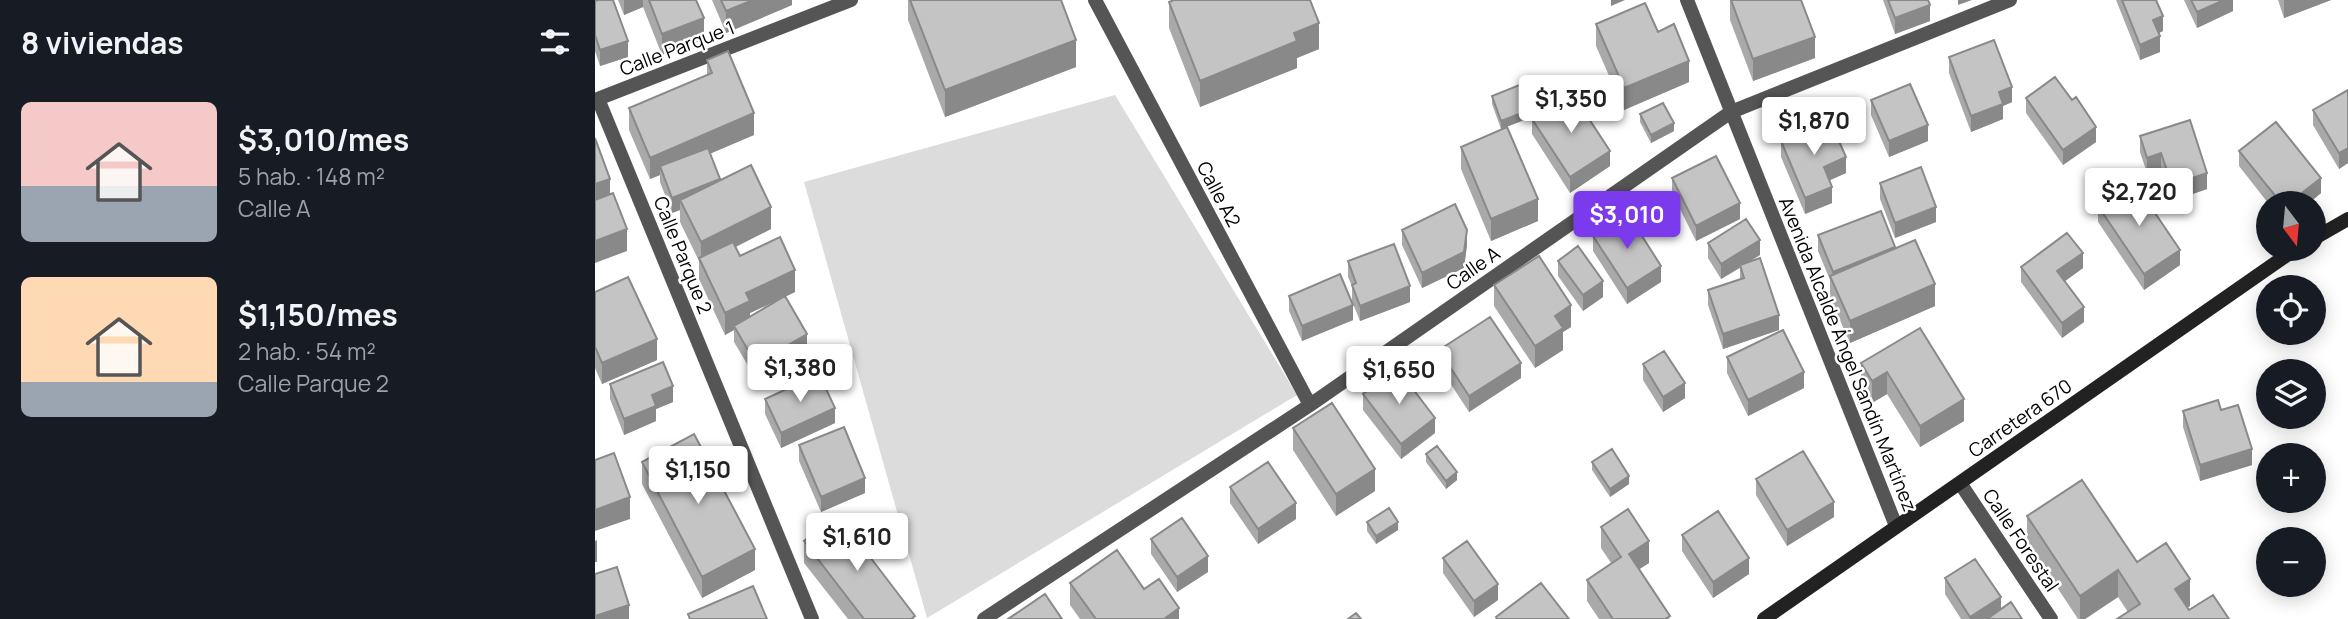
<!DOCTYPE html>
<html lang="es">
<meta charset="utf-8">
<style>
body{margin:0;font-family:Manrope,sans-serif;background:#242831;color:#f1f3f6;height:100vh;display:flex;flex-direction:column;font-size:26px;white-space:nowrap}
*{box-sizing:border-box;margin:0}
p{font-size:23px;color:#9ea1a6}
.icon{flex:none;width:38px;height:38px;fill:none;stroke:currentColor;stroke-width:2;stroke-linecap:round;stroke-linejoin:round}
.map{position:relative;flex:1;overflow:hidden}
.details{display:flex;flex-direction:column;background:#171b24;width:595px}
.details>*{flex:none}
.needle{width:46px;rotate:164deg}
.buttons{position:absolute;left:1661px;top:191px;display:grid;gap:14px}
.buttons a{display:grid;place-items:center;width:70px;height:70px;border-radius:50%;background:#171b24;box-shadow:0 4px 18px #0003;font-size:35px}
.price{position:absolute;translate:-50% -60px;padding:0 16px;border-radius:7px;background:#fff;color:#222;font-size:23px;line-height:46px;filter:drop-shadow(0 2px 4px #0008)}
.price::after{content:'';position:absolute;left:50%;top:42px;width:21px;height:16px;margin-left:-10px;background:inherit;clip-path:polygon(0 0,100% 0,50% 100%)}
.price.current{background:#7c3aed;color:#fff}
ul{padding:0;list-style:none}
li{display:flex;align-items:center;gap:21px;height:175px;padding:0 21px}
li span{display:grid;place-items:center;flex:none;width:196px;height:140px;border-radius:10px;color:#555}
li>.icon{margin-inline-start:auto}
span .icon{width:84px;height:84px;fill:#fffc;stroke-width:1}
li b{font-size:30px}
h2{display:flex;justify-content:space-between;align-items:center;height:84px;padding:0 21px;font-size:30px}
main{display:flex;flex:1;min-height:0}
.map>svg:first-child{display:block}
.green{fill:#dcdcdc}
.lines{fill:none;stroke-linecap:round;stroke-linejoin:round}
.street{stroke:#555;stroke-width:14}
.secondary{stroke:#222;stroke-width:14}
.wall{fill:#a9a9a9;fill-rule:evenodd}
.shaded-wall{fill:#898989}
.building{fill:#c4c4c4;stroke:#898989;stroke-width:2}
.labels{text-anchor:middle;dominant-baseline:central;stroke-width:5;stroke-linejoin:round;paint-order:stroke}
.street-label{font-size:19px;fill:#000;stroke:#fff}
</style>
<main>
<section class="details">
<h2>8 viviendas<svg class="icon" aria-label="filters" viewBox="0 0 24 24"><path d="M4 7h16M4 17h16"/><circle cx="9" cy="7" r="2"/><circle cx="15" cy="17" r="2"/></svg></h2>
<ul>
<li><span style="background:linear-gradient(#f6c9c9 60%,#9aa5b1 0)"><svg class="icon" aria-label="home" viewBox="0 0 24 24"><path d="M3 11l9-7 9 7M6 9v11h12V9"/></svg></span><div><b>$3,010/mes</b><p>5 hab. · 148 m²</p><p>Calle A</p></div></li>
<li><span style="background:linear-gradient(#ffd9b3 75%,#9aa5b1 0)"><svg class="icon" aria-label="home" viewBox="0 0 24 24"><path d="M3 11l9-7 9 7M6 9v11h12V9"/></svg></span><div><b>$1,150/mes</b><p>2 hab. · 54 m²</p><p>Calle Parque 2</p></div></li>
</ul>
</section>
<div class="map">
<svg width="1753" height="619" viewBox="0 0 1753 619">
<rect width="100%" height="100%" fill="#fff"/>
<path class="green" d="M520,95L702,395L332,618L209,182Z"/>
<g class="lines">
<path class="street" d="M500,0L715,405
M1092,0L1301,526
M3,99L217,619
M0,100L256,0
M1365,483L1456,619
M389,619L715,405L1136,112L1415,0"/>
<path class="secondary" d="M1718,239L1753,219
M1169,619L1702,248"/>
</g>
<path class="wall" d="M23,0H101L109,39L67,55L48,7L29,15Z
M117,0H197V5L131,33Z
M313,0H466L481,67L350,117L313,20Z
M1135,0L1220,58L1158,81L1135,20Z
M1288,0H1333L1335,21L1300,34Z
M1521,0H1561L1568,31L1563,33L1565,52L1545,60Z
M1589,0H1638V11L1602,28Z
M1683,0H1736L1689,18Z
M0,1L33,57L5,66L0,51Z
M574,2L724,49L702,58V68L605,107L574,28Z
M1001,24L1063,32L1094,82L1029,110L1001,46Z
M1354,57L1417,102L1408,106V119L1376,132L1354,73Z
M112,60L159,135L115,153L125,180L176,229L141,247L145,256L200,292L190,297L212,350L161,379L139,342V330L130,335L104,279V261L85,222V210L77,213L65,182V175L55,179L34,130V108L112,75ZM187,298L155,317V313Z
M1753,90V163L1744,169L1718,125V110Z
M897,96L937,117L906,129L897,104Z
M1431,98L1501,142L1468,165L1431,113Z
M1276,100L1333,141L1294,157L1276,115Z
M1045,114L1079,131L1056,143L1045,122Z
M937,119L1015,166L975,193L937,134Z
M1545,136L1612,189L1577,201L1566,169L1552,173L1545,152Z
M1186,141L1251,173L1234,180L1237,203L1210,214L1186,157Z
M866,147L943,221L896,241L866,169Z
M1644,151L1726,193L1714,203H1673L1644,166Z
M1077,178L1145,219L1101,241L1077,193Z
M1285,183L1341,222L1300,238L1285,199Z
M1503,206L1585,265L1549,290L1503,222Z
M807,230L872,245L869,268L827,288L807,245Z
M1223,235L1300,248L1340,306L1255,343L1235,298V280L1223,251Z
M998,236L1066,282L1032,304L998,251Z
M1113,243L1165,255L1152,263L1184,330L1128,349L1113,305V290L1145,279V268L1126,279L1113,258Z
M753,261L815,302L765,321L757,301V286L753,277Z
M963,261L1008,297L988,311L963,276Z
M1426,267L1488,268L1470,281L1489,322L1467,338L1426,282Z
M899,285L976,327L968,332V350L940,368L899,306Z
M0,292L62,360L7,384L0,368Z
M694,296L758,320L707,341L694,311Z
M1325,328L1369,421L1325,447L1292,394L1277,403L1266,385V363Z
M844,350L926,378L874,412L844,366Z
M1132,357L1209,388L1153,416L1132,373Z
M1048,364L1090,398L1068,412L1048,380Z
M15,384L78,402L61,409V421L29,435L15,399Z
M768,394L840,433L806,459L768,410Z
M170,399L240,423L186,448L170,414Z
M1626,410L1657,465L1605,481L1588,427V411Z
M698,428L780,491L741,516L698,450Z
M204,445L270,493L226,512L204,461Z
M831,454L862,480L851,489L831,462Z
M47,462L160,570L107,598L47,484Z
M997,462L1034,484L1015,497L997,470Z
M1161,479L1239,517L1192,546L1161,495Z
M635,487L701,519L663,544L635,503Z
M1432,516L1542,562L1595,606L1592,607L1594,610L1634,619L1533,612L1523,597L1490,619H1483L1432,542Z
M772,522L803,530L781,544L772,531Z
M1006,527L1054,563L1044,569L1075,619H1004L992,601V580L1016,563L1006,548Z
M1087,535L1154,574L1118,598L1087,551Z
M556,539L613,572L582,592L556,554Z
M209,541L320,619H253L209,563Z
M848,558L903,600L879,617L848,573Z
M1350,578L1406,610L1427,619H1366L1350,594Z
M475,583L549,589L584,619H485L475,605Z"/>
<path class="shaded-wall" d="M29,0H48V7L29,15Z
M158,0H197V5L131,33V11Z
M1016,0H1030L1016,6Z
M1363,0H1377L1363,5Z
M1629,0H1638V11L1602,28V12Z
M1689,0H1736L1689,18Z
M1335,5V21L1300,34V18Z
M1568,16V31L1558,36V20Z
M109,18V39L67,55V34Z
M724,23V49L702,58V68L605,107V81L699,33Z
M1565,36V52L1545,60V45Z
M1220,37V58L1158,81V59Z
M481,40V67L350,117V90Z
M33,41V57L5,66V50Z
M1094,61V82L1029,110V88Z
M1417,87V102L1408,106V119L1376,132V116L1404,92Z
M937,109V117L906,129V121Z
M159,113V135L68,174L65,166V175L55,179V158Z
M1079,123V131L1056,143V135Z
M1333,125V141L1294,157V141Z
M1501,127V142L1468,165V150Z
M1753,148V163L1744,169V153Z
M1015,151V166L975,193V177Z
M1566,153V169L1552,173V158Z
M1251,157V173L1229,183V167Z
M1612,173V189L1577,201V185Z
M1726,178V193L1714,203H1694Z
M15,179V200L0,206V184Z
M125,179V194L85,200V210L77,213V198Z
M1237,187V203L1210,214V198Z
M943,199V221L896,241V219Z
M1145,203V219L1101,241V226Z
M176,207V229L107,263L106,261V242Z
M1341,207V222L1300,238V223Z
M32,229V251L0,263V241Z
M872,230V245L869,268L827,288V273Z
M1165,240V255L1126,279V264Z
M1300,247V262L1238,283V272Z
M1585,250V265L1549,290V274Z
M1488,253V268L1462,287V271Z
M1066,266V282L1032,304V288Z
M200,270V292L155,313V323L139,326V330L130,335V313L151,293Z
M1008,281V297L988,311V295Z
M1340,284V306L1255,343V321Z
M815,286V302L765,321V306Z
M758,305V320L707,341V326Z
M976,305V327L968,332V350L940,368V346L960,316Z
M1489,307V322L1467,338V323Z
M1184,315V330L1128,349V334Z
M212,334V350L161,379V364Z
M62,339V360L7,384V363Z
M926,363V378L874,412V396Z
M1209,372V388L1153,416V400Z
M1292,372V394L1277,403V381Z
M1090,383V398L1068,412V397Z
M78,386V402L61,409V421L29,435V419L57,395Z
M1369,399V421L1325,447V426Z
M240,408V423L186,448V433Z
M840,418V433L806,459V444Z
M1657,449V465L1605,481V465Z
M780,469V491L741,516V494Z
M862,472V480L851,489V481Z
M1034,476V484L1015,497V489Z
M270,478V493L226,512V497Z
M35,497V519L0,531V510Z
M1239,502V517L1192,546V530Z
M701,503V519L663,544V529Z
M803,522V530L781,544V536Z
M2,540V562H0V541Z
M1054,541V563L1034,576V554Z
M160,549V570L107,598V577Z
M613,556V572L582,592V577Z
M1154,558V574L1118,598V582Z
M1523,570V597L1490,619H1485V596Z
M1595,579V606L1580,616V589Z
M903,584V600L879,617V601Z
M1406,597V613L1396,619H1375V617Z
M34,605V619H0V616Z
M584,608V619H569Z"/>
<path class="building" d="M4,0H18L33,41L5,50L0,35V1Z
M54,0H101L109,18L67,34Z
M126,0H158L131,11Z
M315,0H466L481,40L350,90Z
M579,0H715L724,23L699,33L702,41L605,81L574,2Z
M1136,0H1206L1220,37L1158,59Z
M1293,0H1333L1335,5L1300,18Z
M1527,0H1561L1568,16L1558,20L1565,36L1545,45Z
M1596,0H1629L1602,12Z
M1050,3L1063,32L1079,24L1094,61L1029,88L1001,24Z
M1399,40L1417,87L1404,92L1408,104L1376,116L1354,57Z
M133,51L159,113L55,158L34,108L117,73L112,60Z
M1460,77L1477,100L1481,97L1501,127L1468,150L1431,98Z
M927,84L937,109L906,121L897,96Z
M1315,84L1333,125L1294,141L1276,100Z
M1753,90V148L1744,153L1718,110Z
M977,93L1015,151L975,177L937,119Z
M1068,103L1079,123L1056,135L1045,114Z
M1595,120L1612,173L1577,185L1566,153L1552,158L1545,136Z
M1235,121L1251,157L1229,167L1237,187L1210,198L1186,141Z
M1681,122L1726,178L1694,203H1686L1644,151Z
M912,127L943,199L896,219L866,147Z
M0,138L15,179L0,184Z
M113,148L125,179L77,198L65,166Z
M1121,156L1145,203L1101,226L1077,178Z
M156,165L176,207L106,242L85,200Z
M1326,167L1341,207L1300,223L1285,183Z
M1539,182L1585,250L1549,274L1503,206Z
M18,193L32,229L0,241V200Z
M860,204L872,230L869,252L827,273L807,230Z
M1286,211L1300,247L1238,272L1223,235Z
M1033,214L1066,266L1032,288L998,236Z
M1151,219L1165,240L1126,264L1113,243Z
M1472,233L1488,253L1462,271L1489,307L1467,323L1426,267Z
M185,237L200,270L151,293L155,301L130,313L104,258L138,242L145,256Z
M1320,240L1340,284L1255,321L1235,276Z
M799,244L815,286L765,306L757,285L761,283L753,261Z
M983,246L1008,281L988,295L963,261Z
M944,256L976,305L960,316L968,328L940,346L899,285Z
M1165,258L1184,315L1128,334L1113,290L1149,278L1145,265Z
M745,274L758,305L707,326L694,296Z
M33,277L62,339L7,363L0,347V292Z
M190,296L212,334L161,364L139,326Z
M895,317L926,363L874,396L844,350Z
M1325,328L1369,399L1325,426L1292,372L1277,381L1266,363Z
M1188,330L1209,372L1153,400L1132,357Z
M1069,351L1090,383L1068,397L1048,364Z
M68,362L78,386L57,395L61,406L29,419L15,384Z
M802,368L840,418L806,444L768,394Z
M224,374L240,408L186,433L170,399Z
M1623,400L1626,410L1643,405L1657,449L1605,465L1588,411Z
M737,403L780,469L741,494L698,428Z
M249,427L270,478L226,497L204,445Z
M99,434L160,549L107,577L47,462Z
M842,446L862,472L851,481L831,454Z
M1017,449L1034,476L1015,489L997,462Z
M1208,451L1239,502L1192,530L1161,479Z
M19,453L35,497L0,510V460Z
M673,462L701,503L663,529L635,487Z
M1487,480L1542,562L1571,543L1595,579L1580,589L1594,610L1618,595L1634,619H1522L1545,604L1523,570L1485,596L1432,516Z
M794,508L803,522L781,536L772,522Z
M1033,509L1054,541L1034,554L1075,616L1070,619H1018L992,580L1026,557L1006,527Z
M1123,511L1154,558L1118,582L1087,535Z
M243,515L320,616L316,619H269L209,541Z
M587,518L613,556L582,577L556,539Z
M872,541L903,584L879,601L848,558Z
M522,550L549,589L564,579L584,608L569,619H501L475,583Z
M1380,559L1406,597L1375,617L1350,578Z
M22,567L34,605L0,616V574Z
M946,583L974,619H902L901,617Z
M158,586L172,619H95L93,614Z
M450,594L467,619H413Z
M1416,602L1427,619H1392Z
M761,613L766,619H753Z"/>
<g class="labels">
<g class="street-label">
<text transform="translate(82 48) rotate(-21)">Calle Parque 1</text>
<text transform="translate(624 194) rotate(62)">Calle A2</text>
<text transform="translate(88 255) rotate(68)">Calle Parque 2</text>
<text transform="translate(878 268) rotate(-35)">Calle A</text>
<text transform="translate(1253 354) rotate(68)">Avenida Alcalde Ángel Sandín Martínez</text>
<text transform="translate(1425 418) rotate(-35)">Carretera 670</text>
<text transform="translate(1426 540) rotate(56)">Calle Forestal</text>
</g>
</g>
</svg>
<div class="buttons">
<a><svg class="needle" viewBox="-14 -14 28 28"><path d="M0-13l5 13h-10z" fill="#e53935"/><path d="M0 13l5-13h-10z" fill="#9ea1a6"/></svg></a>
<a><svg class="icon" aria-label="locate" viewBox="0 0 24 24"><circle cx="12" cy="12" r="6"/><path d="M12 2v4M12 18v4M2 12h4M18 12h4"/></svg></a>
<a><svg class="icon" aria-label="layers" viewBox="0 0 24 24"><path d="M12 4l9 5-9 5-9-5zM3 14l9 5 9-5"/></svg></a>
<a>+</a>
<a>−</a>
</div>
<b class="price" style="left:976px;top:135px">$1,350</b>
<b class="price" style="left:1219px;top:157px">$1,870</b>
<b class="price" style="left:1544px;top:228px">$2,720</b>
<b class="price current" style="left:1032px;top:251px">$3,010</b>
<b class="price" style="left:205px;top:404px">$1,380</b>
<b class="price" style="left:804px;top:406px">$1,650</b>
<b class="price" style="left:103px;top:506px">$1,150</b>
<b class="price" style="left:262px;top:573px">$1,610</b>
</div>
</main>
